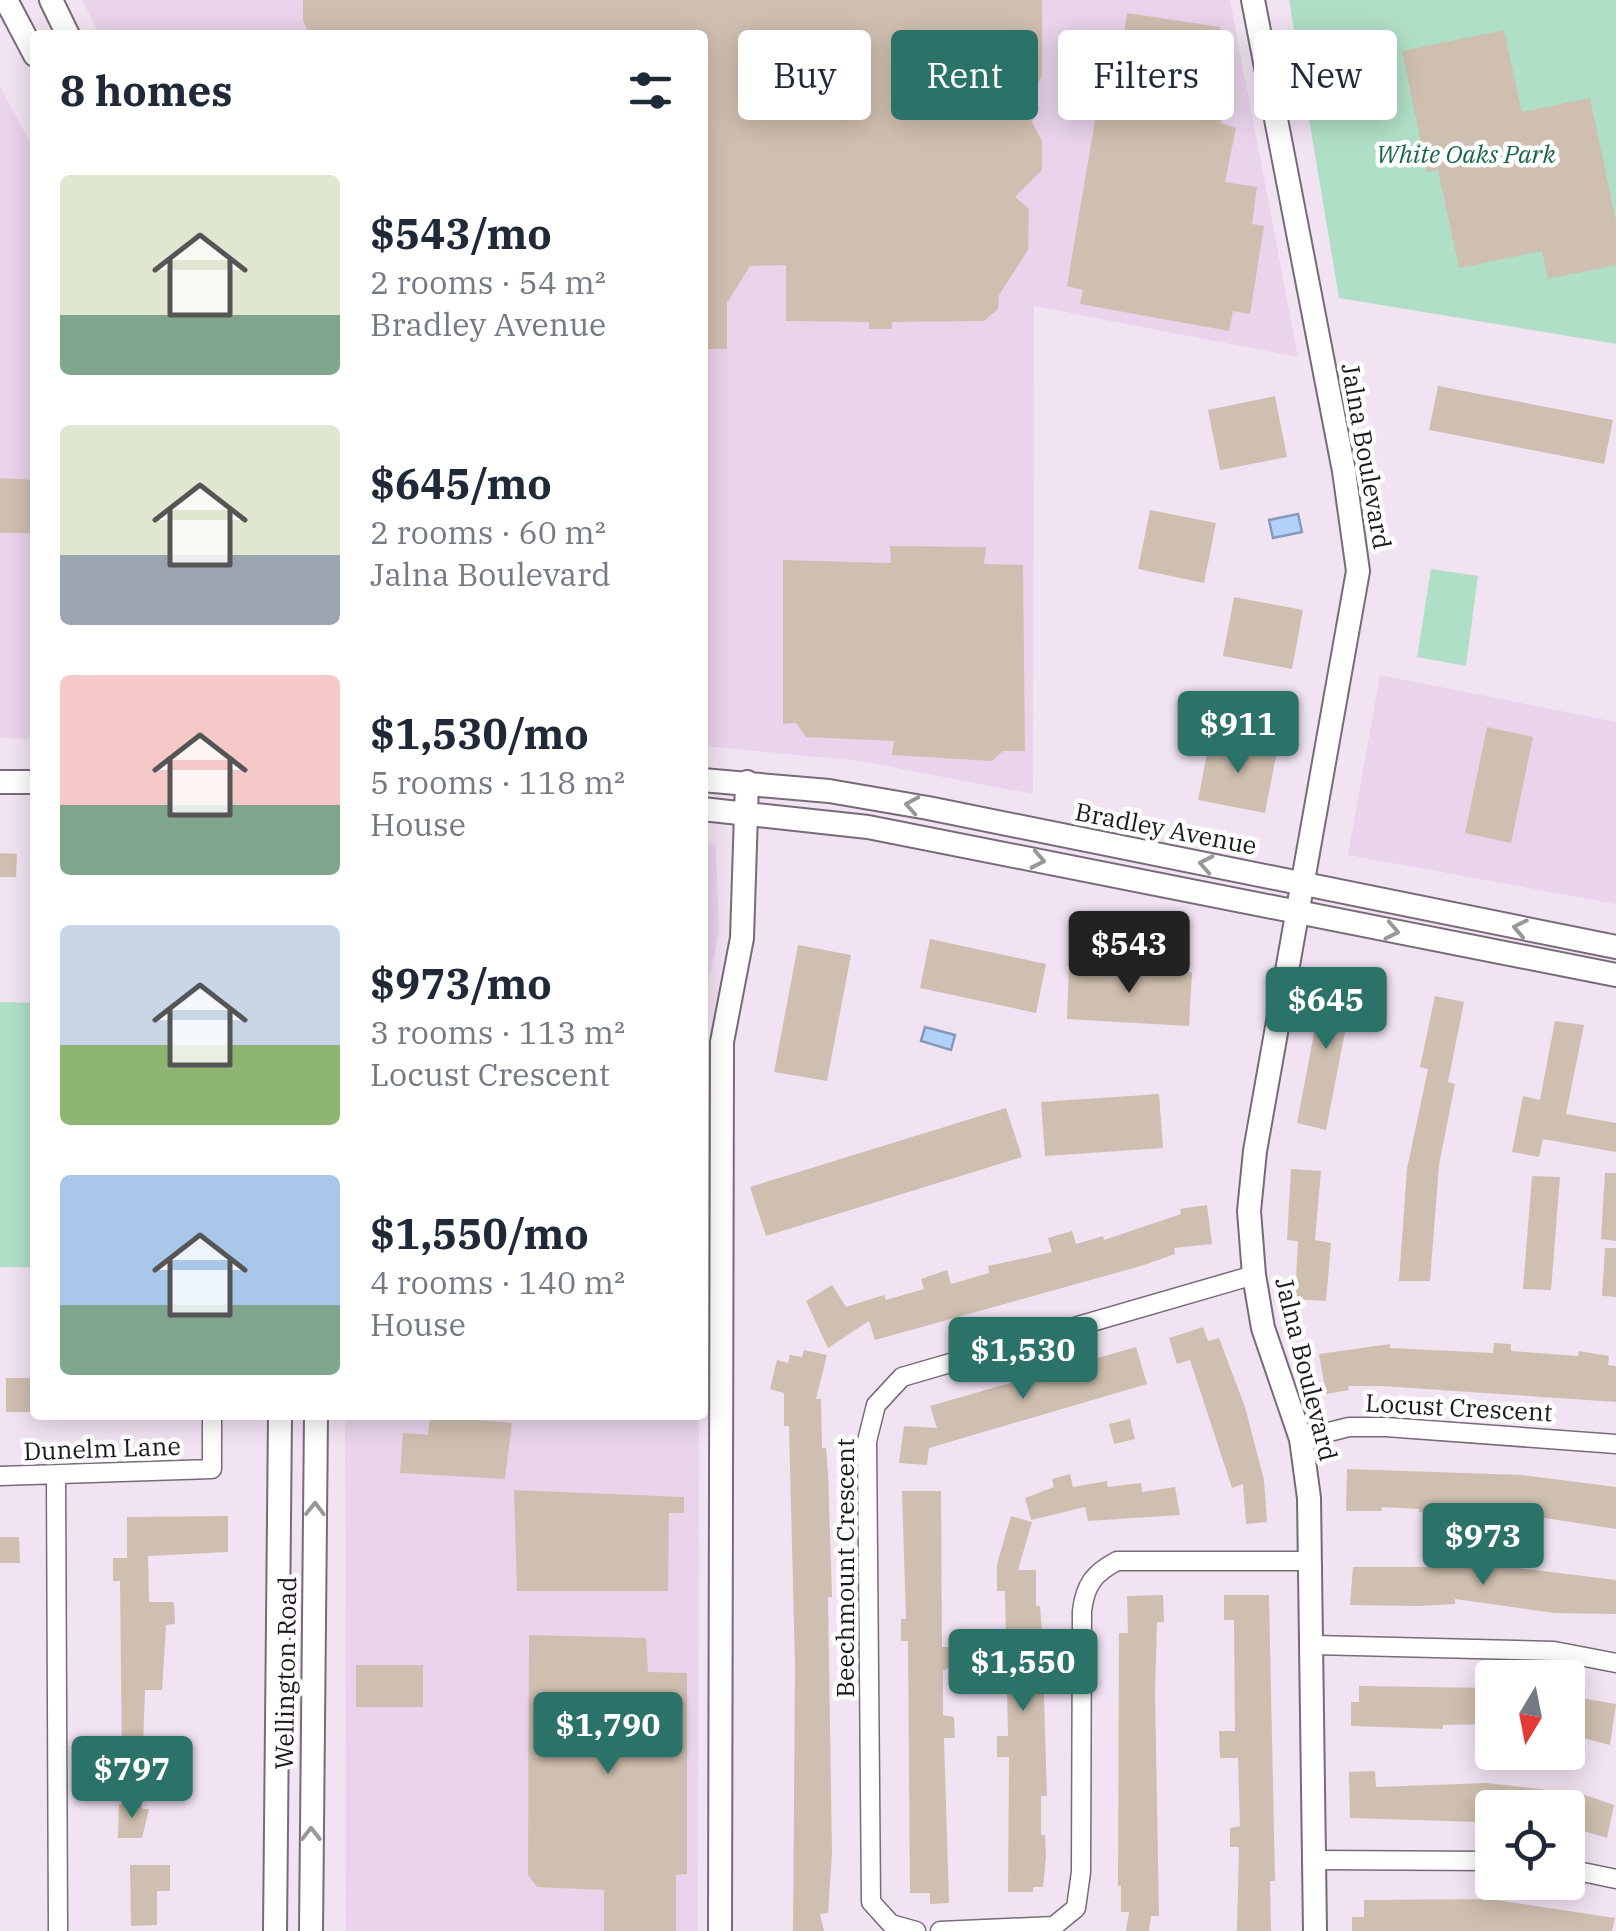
<!DOCTYPE html>
<meta charset="utf-8">
<style>
body{margin:0;font-family:"IBM Plex Serif",serif;background:#f6f6f7;color:#1f2937;height:100vh;display:flex;flex-direction:column;font-size:38px;white-space:nowrap}
*{box-sizing:border-box;margin:0}
p{font-size:32px;color:#747a83}
.icon{flex:none;width:55px;height:55px;fill:none;stroke:currentColor;stroke-width:2;stroke-linecap:round;stroke-linejoin:round}
.map{position:relative;flex:1;overflow:hidden}
.drawer{position:absolute;left:30px;top:30px;width:678px;height:1390px;display:flex;flex-direction:column;background:#fff;border-radius:10px;box-shadow:0 5px 25px #0003}
.drawer>*{flex:none}
.banner{position:absolute;left:738px;top:30px;width:728px;height:90px;display:flex;gap:20px}
.needle{width:65px;rotate:190deg}
.tools{position:absolute;left:1475px;top:1660px;display:grid;gap:20px}
.tools a{display:grid;place-items:center;width:110px;height:110px;border-radius:10px;background:#fff;box-shadow:0 5px 25px #0003;font-size:50px}
.price{position:absolute;translate:-50% -85px;padding:0 22px;border-radius:10px;background:#2b7269;color:#fff;font-size:32px;line-height:65px;filter:drop-shadow(0 2px 5px #0008)}
.price::after{content:'';position:absolute;left:50%;top:60px;width:30px;height:22px;margin-left:-15px;background:inherit;clip-path:polygon(0 0,100% 0,50% 100%)}
.price.active{background:#222;color:#fff}
ul{padding:0;list-style:none}
li{display:flex;align-items:center;gap:30px;height:250px;padding:0 30px}
li span{display:grid;place-items:center;flex:none;width:280px;height:200px;border-radius:10px;color:#555}
li>.icon{margin-inline-start:auto}
span .icon{width:120px;height:120px;fill:#fffc;stroke-width:1}
li b{font-size:42px}
h2{display:flex;justify-content:space-between;align-items:center;height:120px;padding:0 30px;font-size:42px}
.pill{padding:0 35px;border-radius:10px;background:#fff;box-shadow:0 5px 25px #0003;font-size:35px;line-height:90px}
.pill.active{background:#2b7269;color:#fff}
.map>svg:first-child{display:block}
.built{fill:#e9d4eb}
.green{fill:#b0dfc7}
.water{fill:#b1d1fa;stroke:#859ab8;stroke-width:2.5}
.building{fill:#cfbfb0}
.lines{fill:none;stroke-linecap:round;stroke-linejoin:round}
.street-casing{stroke:#776a79;stroke-width:21}
.secondary-casing{stroke:#776a79;stroke-width:26}
.street{stroke:#fff;stroke-width:18}
.secondary{stroke:#fff;stroke-width:22}
.oneway{stroke:#99979a}
.labels{text-anchor:middle;dominant-baseline:central;stroke-width:9;stroke-linejoin:round;paint-order:stroke}
.park-label{font-size:25px;font-style:italic;fill:#176647;stroke:#fff}
.street-label{font-size:25px;fill:#1d181e;stroke:#fff}
</style>
<div class="map">
<svg width="1616" height="1931" viewBox="0 0 1616 1931">
<rect width="100%" height="100%" fill="#f2e3f3"/>
<path class="built" d="M82,0H1230L1298,357L1034,306L1033,794L860,761L703,746L702,35H100Z
M0,86L35,152V739L0,738Z
M1380,675L1616,722V904L1348,855Z
M31,827H35V1003H31Z
M703,844L716,845L719,933L703,1007Z
M345,1415H699L698,1931H346Z"/>
<path class="green" d="M1289,0H1616V344L1339,298Z
M1431,569L1478,576L1466,666L1417,657Z
M0,1002L35,1003V1267H0Z"/>
<path class="water" d="M1298,514L1302,532L1273,538L1269,520Z
M925,1027L955,1035L951,1050L921,1041Z"/>
<path class="building" d="M303,0H1042V75L1032,96L1039,109L1032,122L1042,141V170L1015,197L1029,209L1028,250L999,295L998,309L984,321L892,322V329H869V322L786,321V265L750,266L727,303V349H702V35H310L303,21Z
M1127,13L1220,27L1232,76L1221,123L1236,128L1225,182L1257,187L1252,224L1264,226L1250,314L1233,311L1229,331L1080,304L1083,290L1067,286L1108,44L1122,46Z
M1504,30L1522,112L1590,98L1616,221V265L1548,279L1542,251L1459,268L1438,170L1427,172L1402,51Z
M1438,386L1613,420L1604,464L1429,430Z
M1275,396L1287,457L1220,470L1208,410Z
M0,478L35,480V533H0Z
M1150,510L1216,523L1204,583L1138,569Z
M890,546L986,547L984,564L1023,565L1025,751H1003L992,761L892,755L894,741L806,737L796,723L783,724V560L891,563Z
M1234,597L1303,610L1292,669L1223,656Z
M1487,727L1533,737L1511,843L1465,833Z
M1210,738L1277,751L1265,813L1198,800Z
M0,853L17,854L16,877H0Z
M930,939L1046,964L1036,1013L920,988Z
M798,945L851,955L827,1081L774,1072Z
M1069,966L1192,972L1189,1026L1067,1019Z
M1325,975L1355,980L1326,1130L1297,1123Z
M1435,996L1464,1002L1448,1082L1455,1084L1439,1165L1430,1281H1399L1407,1169L1428,1069L1420,1067Z
M1555,1021L1584,1025L1566,1114L1616,1123V1152L1543,1139L1539,1157L1512,1152L1523,1096L1540,1100Z
M1159,1094L1163,1148L1045,1156L1041,1102Z
M1006,1108L1022,1157L766,1236L750,1187Z
M1291,1169L1321,1171L1315,1240L1331,1243L1326,1301L1295,1299L1298,1241L1287,1240Z
M1605,1173H1616V1241L1601,1239Z
M1532,1176L1560,1177L1551,1290L1523,1289Z
M1207,1205L1212,1244L1174,1248L1175,1254L1141,1266L875,1340L869,1321L828,1348L806,1301L832,1285L846,1307L884,1295L886,1300L924,1289L921,1279L947,1270L951,1284L989,1273L988,1266L1052,1252L1048,1238L1072,1231L1076,1244L1103,1236L1104,1240L1181,1214L1180,1209Z
M1605,1248H1616V1297L1602,1296Z
M1203,1327L1208,1341L1219,1338L1245,1407L1264,1480L1267,1522L1246,1524L1243,1484L1232,1488L1190,1360L1177,1364L1169,1338Z
M1494,1343L1511,1344V1351L1578,1356L1579,1351L1609,1356L1608,1365L1616,1366V1402L1381,1386H1348L1349,1390L1326,1394L1319,1354L1390,1344V1348L1493,1353Z
M1136,1347L1147,1384L929,1448L927,1465L899,1463L904,1426L937,1428L930,1406Z
M804,1350L827,1355L816,1399H821L822,1448H826L828,1472L832,1597H828L832,1852L828,1913L820,1914L824,1931H793L795,1665L789,1426H784V1393L770,1389L777,1360L788,1363L790,1355L802,1357Z
M6,1378H30V1412H6Z
M430,1416L512,1423L505,1479L400,1473L403,1433L428,1435Z
M1130,1419L1135,1439L1114,1444L1109,1424Z
M1347,1469L1522,1475L1616,1487V1529L1519,1514L1419,1512V1509L1382,1507L1381,1511H1346Z
M1070,1474L1073,1487L1107,1481L1108,1487L1141,1483L1142,1492L1175,1487L1180,1515L1088,1521L1085,1507L1031,1520L1025,1498L1054,1487L1052,1479Z
M514,1490L684,1497V1513H669L668,1591H517Z
M902,1491H941L942,1647H950L949,1668L943,1671V1715L954,1717L955,1738H944L949,1903L930,1904V1893H910L908,1641H901V1619H906Z
M228,1516V1552L148,1556L149,1602H174L175,1624L166,1625L162,1690H145L143,1746H158V1769H122L120,1581H113V1558H127V1517Z
M1011,1516L1032,1522L1018,1570H1036V1606H1040L1042,1632L1047,1796H1041V1835H1045L1046,1857L1043,1887H1033V1892H1008L1009,1757H997V1736H1008L1005,1591H997V1564Z
M0,1537H19L20,1563H0Z
M1461,1561L1616,1580V1614L1554,1613L1455,1599V1604L1419,1606L1350,1605L1353,1567H1461Z
M1163,1595L1164,1622H1157L1155,1691L1159,1916H1151L1149,1931H1126L1129,1912H1121V1886H1118L1119,1633H1128L1127,1596Z
M1224,1595H1269L1275,1881H1270L1271,1931H1237L1239,1847H1230V1828L1240,1826L1238,1758H1220L1219,1731H1235L1234,1620H1224Z
M529,1635L646,1638L648,1672L687,1673V1874L676,1875V1931H604V1890L537,1887L528,1875Z
M356,1665H423V1707H356Z
M1359,1686L1492,1688V1724L1443,1725V1729L1351,1726V1702H1359Z
M1568,1696L1616,1704L1610,1745L1568,1734Z
M1375,1771L1376,1787L1486,1783L1582,1794L1614,1805L1607,1838L1577,1829L1576,1835L1568,1834V1808H1492V1820L1480,1822L1350,1818L1349,1772Z
M119,1804H142V1809H149L142,1838H118Z
M130,1865H170V1891H157V1925L131,1926Z
M1490,1899L1615,1918L1612,1931H1352V1917H1364V1900Z"/>
<g class="lines">
<defs>
<path id="street" d="M1301,1439L1349,1427H1386L1616,1444
M0,1476L212,1469V1415
M56,1476L58,1931
M1314,1645L1554,1651L1616,1663
M1315,1860L1492,1861
M1568,1869L1616,1879
M916,1931L891,1924L871,1902L867,1441L876,1405L902,1377L1254,1275
M940,1931L1054,1926L1076,1908L1081,1872L1082,1611C1085,1585 1094,1573 1117,1561H1311"/>
<path id="secondary" d="M6,0L35,55
M51,0L68,35
M1253,0L1344,471L1358,571L1255,1151L1249,1211L1254,1275L1263,1328L1301,1439L1309,1498L1315,1931
M702,780L829,791L928,808L1616,947
M0,782H35
M702,809L868,827L1616,975
M275,1931L280,1415
M311,1931L316,1415
M720,1931L722,1042L742,938L747,782"/>
</defs>
<use href="#street" class="street-casing"/>
<use href="#secondary" class="secondary-casing"/>
<use href="#street" class="street"/>
<use href="#secondary" class="secondary"/>
</g>
<defs><path id="oneway-chevron" d="M-2-3.5L2.5 0L-2 3.5" fill="none" stroke-width="1.6" stroke-linecap="round" stroke-linejoin="round" transform="scale(2.5)"/></defs>
<g class="oneway">
<use href="#oneway-chevron" transform="translate(912 805) rotate(-170)"/>
<use href="#oneway-chevron" transform="translate(1038 860) rotate(11)"/>
<use href="#oneway-chevron" transform="translate(1206 864) rotate(-169)"/>
<use href="#oneway-chevron" transform="translate(1520 928) rotate(-168)"/>
<use href="#oneway-chevron" transform="translate(1392 931) rotate(11)"/>
<use href="#oneway-chevron" transform="translate(315 1509) rotate(-89)"/>
<use href="#oneway-chevron" transform="translate(311 1834) rotate(-90)"/>
</g>
<g class="labels">
<g class="park-label">
<text x="1466" y="153">White Oaks Park</text>
</g>
<g class="street-label">
<text transform="translate(1367 456) rotate(80)">Jalna Boulevard</text>
<text transform="translate(1166 828) rotate(11)">Bradley Avenue</text>
<text transform="translate(1307 1369) rotate(76)">Jalna Boulevard</text>
<text transform="translate(1459 1407) rotate(3)">Locust Crescent</text>
<text transform="translate(102 1448) rotate(-2)">Dunelm Lane</text>
<text transform="translate(844 1568) rotate(-90)">Beechmount Crescent</text>
<text transform="translate(285 1673) rotate(-89)">Wellington Road</text>
</g>
</g>
</svg>
<div class="tools">
<a><svg class="needle" viewBox="-14 -14 28 28"><path d="M0-13l5 13h-10z" fill="#e53935"/><path d="M0 13l5-13h-10z" fill="#747a83"/></svg></a>
<a><svg class="icon" aria-label="locate" viewBox="0 0 24 24"><circle cx="12" cy="12" r="6"/><path d="M12 2v4M12 18v4M2 12h4M18 12h4"/></svg></a>
</div>
<b class="price" style="left:1238px;top:776px">$911</b>
<b class="price active" style="left:1129px;top:996px">$543</b>
<b class="price" style="left:1326px;top:1052px">$645</b>
<b class="price" style="left:1023px;top:1402px">$1,530</b>
<b class="price" style="left:1483px;top:1588px">$973</b>
<b class="price" style="left:1023px;top:1714px">$1,550</b>
<b class="price" style="left:608px;top:1777px">$1,790</b>
<b class="price" style="left:132px;top:1821px">$797</b>
<div class="banner">
<a class="pill">Buy</a>
<a class="pill active">Rent</a>
<a class="pill">Filters</a>
<a class="pill">New</a>
</div>
<section class="drawer">
<h2>8 homes<svg class="icon" aria-label="filters" viewBox="0 0 24 24"><path d="M4 7h16M4 17h16"/><circle cx="9" cy="7" r="2"/><circle cx="15" cy="17" r="2"/></svg></h2>
<ul>
<li><span style="background:linear-gradient(#dfe7d0 70%,#7fa58c 0)"><svg class="icon" aria-label="home" viewBox="0 0 24 24"><path d="M3 11l9-7 9 7M6 9v11h12V9"/></svg></span><div><b>$543/mo</b><p>2 rooms · 54 m²</p><p>Bradley Avenue</p></div></li>
<li><span style="background:linear-gradient(#dfe7d0 65%,#9aa5b1 0)"><svg class="icon" aria-label="home" viewBox="0 0 24 24"><path d="M3 11l9-7 9 7M6 9v11h12V9"/></svg></span><div><b>$645/mo</b><p>2 rooms · 60 m²</p><p>Jalna Boulevard</p></div></li>
<li><span style="background:linear-gradient(#f6c9c9 65%,#7fa58c 0)"><svg class="icon" aria-label="home" viewBox="0 0 24 24"><path d="M3 11l9-7 9 7M6 9v11h12V9"/></svg></span><div><b>$1,530/mo</b><p>5 rooms · 118 m²</p><p>House</p></div></li>
<li><span style="background:linear-gradient(#c9d6e8 60%,#8fb573 0)"><svg class="icon" aria-label="home" viewBox="0 0 24 24"><path d="M3 11l9-7 9 7M6 9v11h12V9"/></svg></span><div><b>$973/mo</b><p>3 rooms · 113 m²</p><p>Locust Crescent</p></div></li>
<li><span style="background:linear-gradient(#a9c7e8 65%,#7fa58c 0)"><svg class="icon" aria-label="home" viewBox="0 0 24 24"><path d="M3 11l9-7 9 7M6 9v11h12V9"/></svg></span><div><b>$1,550/mo</b><p>4 rooms · 140 m²</p><p>House</p></div></li>
</ul>
</section>
</div>
